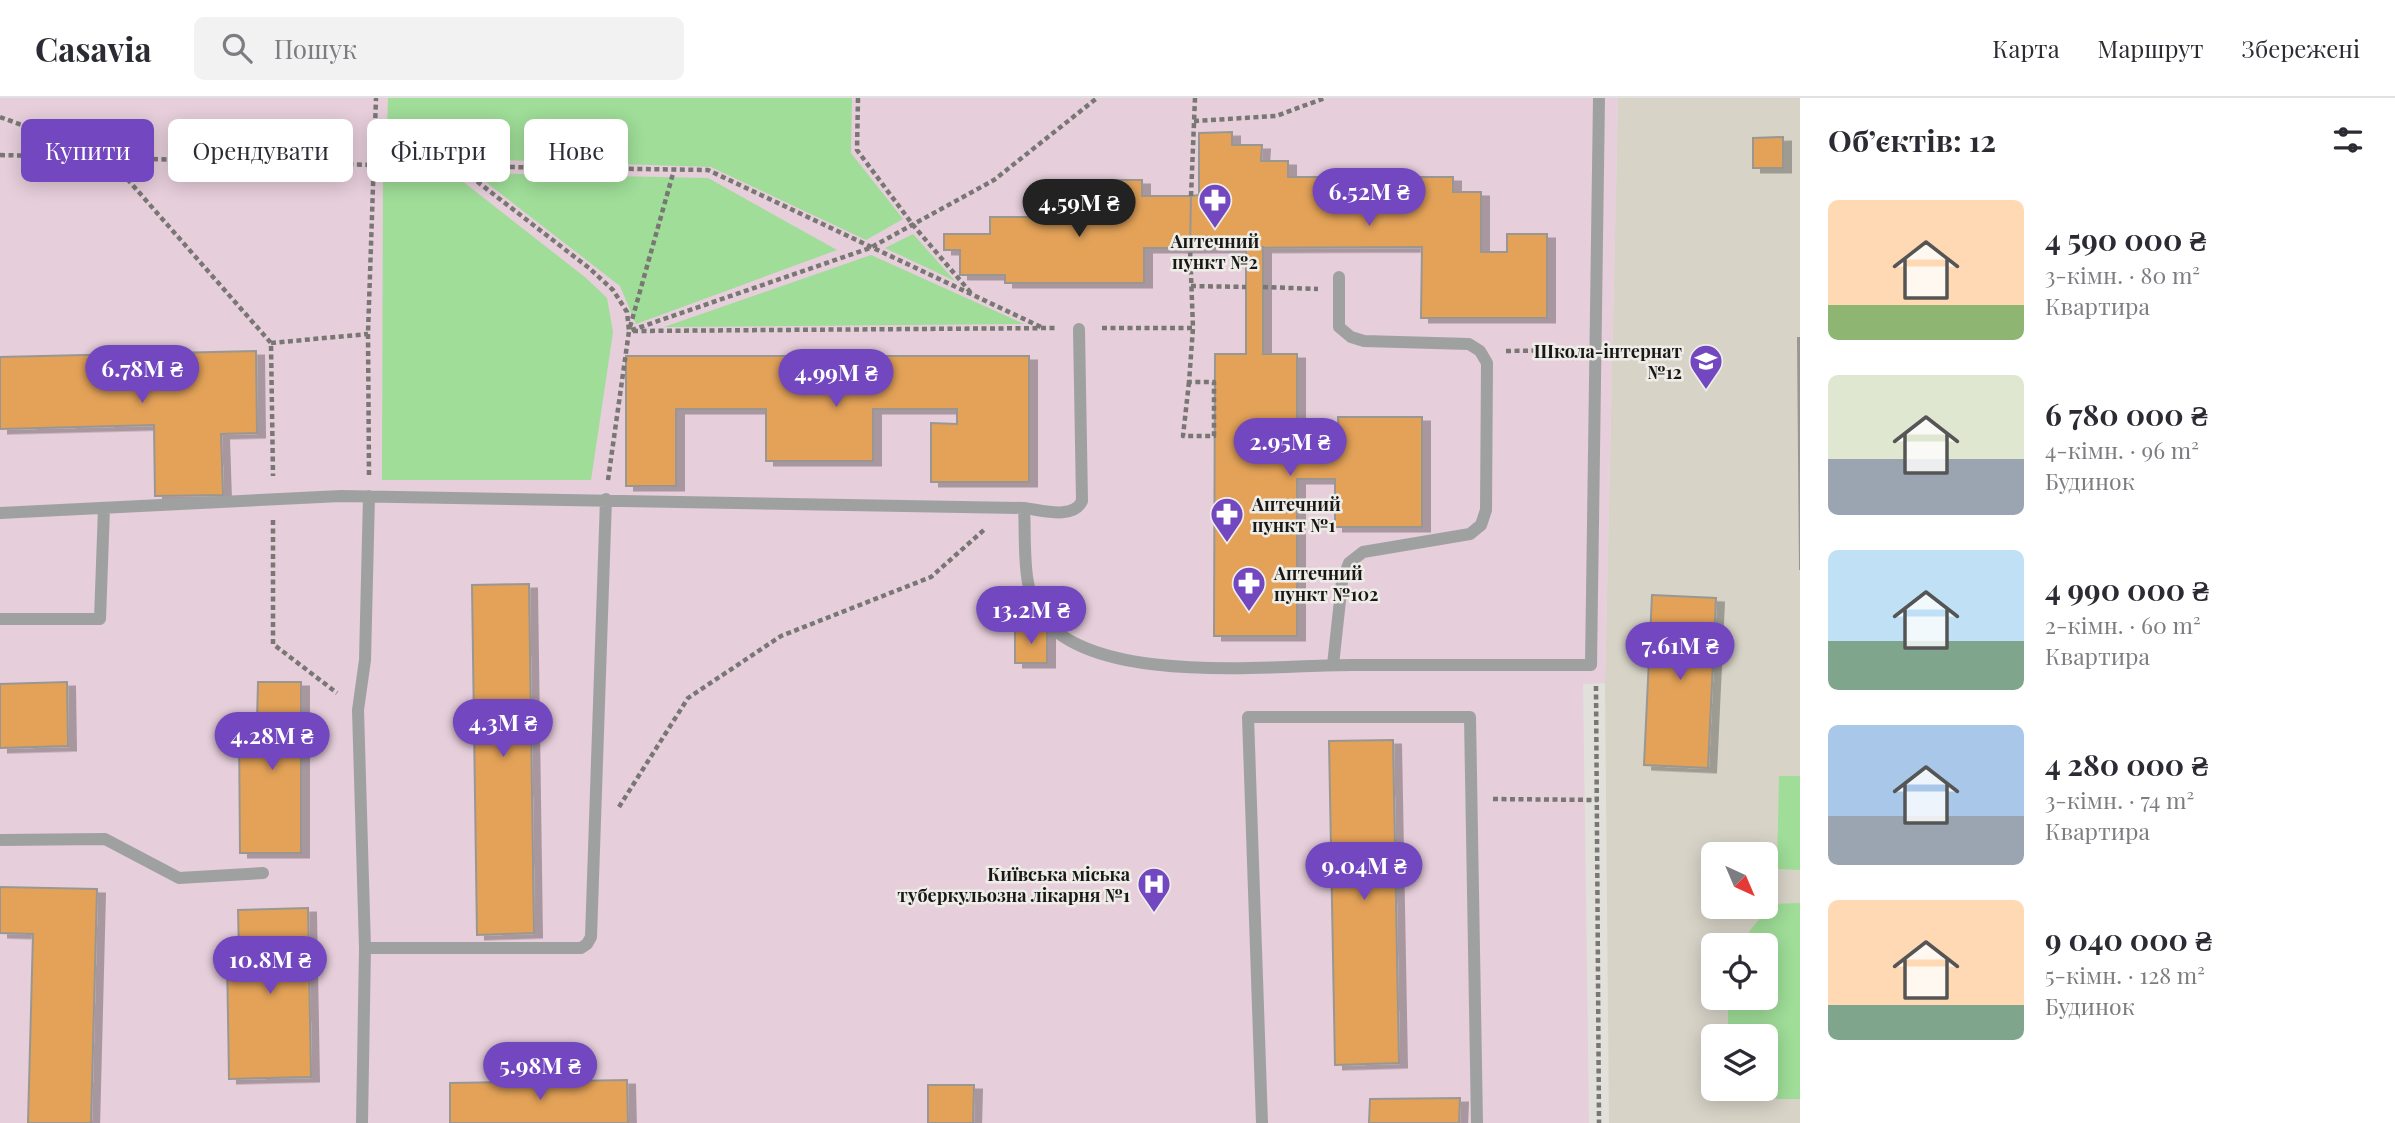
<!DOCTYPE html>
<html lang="uk">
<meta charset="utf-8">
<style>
body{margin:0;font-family:"Playfair Display",serif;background:#f2f2f3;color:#2b2b33;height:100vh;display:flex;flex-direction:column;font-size:26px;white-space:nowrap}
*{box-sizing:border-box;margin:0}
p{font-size:23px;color:#7c7c81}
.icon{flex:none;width:38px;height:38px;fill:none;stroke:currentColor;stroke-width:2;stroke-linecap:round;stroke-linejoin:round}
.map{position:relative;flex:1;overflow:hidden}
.sheet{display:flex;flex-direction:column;background:#fff;width:595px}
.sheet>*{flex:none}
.hud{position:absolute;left:21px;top:21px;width:665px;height:63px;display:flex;gap:14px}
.needle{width:46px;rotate:136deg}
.tools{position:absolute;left:1701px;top:744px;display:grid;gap:14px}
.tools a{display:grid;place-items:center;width:77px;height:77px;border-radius:10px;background:#fff;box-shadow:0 4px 18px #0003;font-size:35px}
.price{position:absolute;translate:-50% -60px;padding:0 16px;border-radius:24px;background:#7347c0;color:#fff;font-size:23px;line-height:46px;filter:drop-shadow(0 2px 4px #0008)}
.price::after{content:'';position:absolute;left:50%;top:42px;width:21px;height:16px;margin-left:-10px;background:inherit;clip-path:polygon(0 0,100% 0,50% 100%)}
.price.selected{background:#222;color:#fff}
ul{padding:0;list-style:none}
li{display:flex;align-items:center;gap:21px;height:175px;padding:0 28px}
li span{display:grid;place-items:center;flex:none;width:196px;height:140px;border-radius:10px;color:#555}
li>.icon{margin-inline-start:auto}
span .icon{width:84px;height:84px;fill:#fffc;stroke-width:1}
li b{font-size:30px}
h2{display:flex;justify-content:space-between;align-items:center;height:84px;padding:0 28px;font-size:30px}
.chip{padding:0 24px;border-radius:10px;background:#fff;box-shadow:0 4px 18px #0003;font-size:24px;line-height:63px}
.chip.selected{background:#7347c0;color:#fff}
header{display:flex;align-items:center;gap:42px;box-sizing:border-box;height:98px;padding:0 35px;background:#fff;border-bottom:2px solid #e1e1e2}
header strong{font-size:33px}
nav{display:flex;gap:38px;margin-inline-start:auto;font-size:24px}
.search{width:490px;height:63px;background:#f2f2f3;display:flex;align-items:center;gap:18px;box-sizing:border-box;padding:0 24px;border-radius:10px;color:#7c7c81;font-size:26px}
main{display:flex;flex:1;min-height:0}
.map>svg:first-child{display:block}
.built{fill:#d7d3c7;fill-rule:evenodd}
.medical{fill:#e6ceda}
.green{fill:#9fdd98}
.building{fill:#e3a259;stroke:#9a9793;stroke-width:2;filter:url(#shadow)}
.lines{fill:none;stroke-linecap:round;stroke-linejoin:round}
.path{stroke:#787774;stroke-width:4.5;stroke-dasharray:5 3.5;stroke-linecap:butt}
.service{stroke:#9fa1a1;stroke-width:12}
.labels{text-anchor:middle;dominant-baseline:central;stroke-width:5;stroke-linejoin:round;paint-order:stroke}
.poi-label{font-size:18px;font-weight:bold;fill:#191817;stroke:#eeede8;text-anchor:end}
</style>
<header>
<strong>Casavia</strong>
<div class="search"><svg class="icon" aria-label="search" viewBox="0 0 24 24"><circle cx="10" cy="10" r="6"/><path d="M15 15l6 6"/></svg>Пошук</div>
<nav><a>Карта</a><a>Маршрут</a><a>Збережені</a></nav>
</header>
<main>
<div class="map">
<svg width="1800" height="1025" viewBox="0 0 1800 1025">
<defs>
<filter id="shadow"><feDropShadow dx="8" dy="4.5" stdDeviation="0" flood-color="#0004"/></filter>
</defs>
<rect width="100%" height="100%" fill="#e1e0db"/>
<path class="built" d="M1618,0H1800V1025H1609L1605,585ZM1713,756H1766V808H1713ZM1713,847H1766V900H1713ZM1713,938H1766V990H1713Z"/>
<path class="medical" d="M0,0H1618L1605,585L1583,586L1589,1025H0Z"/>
<path class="green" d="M388,0H852L851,55L903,121L866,142L711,69L386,58Z
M383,72L452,75L586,180L607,200L613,234L591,382H382Z
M474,75L708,80L837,152L636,226L620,188Z
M913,136L955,183L885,150Z
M871,157L1024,226L664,229Z
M1779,678H1800V772L1777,771Z
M1800,805V1001H1773L1765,991L1766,938H1732L1728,931V900H1766V847H1742L1751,831L1772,806Z"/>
<path class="building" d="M1232,34V47H1262L1261,63H1288V79H1453V94H1481V154H1507V136H1547V220H1421L1422,149L1190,150L1191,98L1199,97V35Z
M1783,39V70H1753V40Z
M1110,82H1142V98H1191L1190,150H1144V185H1005V177H960V152H944V136H990V119H1047V107H1083V97H1110Z
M1246,149H1263V256H1297V345H1339L1338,319H1422V429H1335V381H1297V538H1214L1215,256H1246Z
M1798,240H1800V472Z
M256,253L257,335L221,336L223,397L155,398L154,327L0,331V259Z
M626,258H1029V384H931V325L957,326V311H873V363H766V311H676V388H626Z
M529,486L534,835L477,837L472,487Z
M1652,497L1716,500L1708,670L1644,667Z
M1015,530H1047V565H1015Z
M67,584L68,648L0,650V586Z
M258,584H301V755H240L239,625L257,623Z
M1393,642L1399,965L1335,967L1329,643Z
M0,789L97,791L91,1025H28L33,836L0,835Z
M308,810L311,979L229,981L227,858H239L238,812Z
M627,982L628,1025H450V985Z
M928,987H974L973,1025H928Z
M1460,1000L1459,1025H1369L1370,1001Z"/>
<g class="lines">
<path class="path" d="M858,0L857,52L913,127L971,195
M0,19L108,59L271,245L273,378
M1194,23L1276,18L1325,0
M0,57L373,67L708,72L1041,229
M457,68L589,170L613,192L627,214L629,233
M1191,98L1195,0
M1191,188L1246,189
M1263,189L1318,191
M630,229L674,72
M1102,230H1193L1190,150
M633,233L1058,230
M271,245L368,236
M1506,253L1574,252
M1189,284L1183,338H1214V284H1189L1193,230
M369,377L368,235L376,0
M608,382L629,233L870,150L994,82L1097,0
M273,422V546L337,595
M1596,588L1599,1025
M1493,701L1598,702
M619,709L688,600L781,538L931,479L985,431"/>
<path class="service" d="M1024,410C1026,442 1021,492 1041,518C1094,589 1272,567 1352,567C1431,567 1511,567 1591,567L1599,0
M0,415L341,398L1024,410C1042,412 1073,422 1082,403L1079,231
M0,521H100L104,410
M1333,567L1342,484L1349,465L1363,454L1470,436L1481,427L1486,412L1487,265L1480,253L1469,246L1364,243L1351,239L1339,229V179
M0,742L105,741L179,780L263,775
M365,850H581L587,846L591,839L606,401
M362,1025L365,850L358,612L365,562L369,398
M1262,1025L1248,619H1470L1477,1025"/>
</g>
<defs>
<symbol id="pharmacy-pin" viewBox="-11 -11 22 30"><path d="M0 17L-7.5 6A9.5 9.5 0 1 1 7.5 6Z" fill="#7347c0" stroke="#eeede8"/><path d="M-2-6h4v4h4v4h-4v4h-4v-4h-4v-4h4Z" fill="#fff"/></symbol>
<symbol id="school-pin" viewBox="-11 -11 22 30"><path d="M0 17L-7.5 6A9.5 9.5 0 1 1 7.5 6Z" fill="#7347c0" stroke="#eeede8"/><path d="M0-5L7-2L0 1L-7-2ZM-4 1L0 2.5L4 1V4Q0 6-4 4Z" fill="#fff"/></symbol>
<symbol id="hospital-pin" viewBox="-11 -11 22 30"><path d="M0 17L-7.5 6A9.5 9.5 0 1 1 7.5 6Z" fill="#7347c0" stroke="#eeede8"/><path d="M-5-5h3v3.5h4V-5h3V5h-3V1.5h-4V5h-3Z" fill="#fff"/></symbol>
</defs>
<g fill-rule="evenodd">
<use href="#pharmacy-pin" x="1196" y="83" width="38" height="52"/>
<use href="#school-pin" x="1687" y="244" width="38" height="52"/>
<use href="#pharmacy-pin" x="1208" y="397" width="38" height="52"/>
<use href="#pharmacy-pin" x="1230" y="466" width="38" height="52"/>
<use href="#hospital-pin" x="1135" y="767" width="38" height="52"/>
</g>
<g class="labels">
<g class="poi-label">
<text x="1215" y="143" text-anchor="middle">Аптечний<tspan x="1215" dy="21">пункт №2</tspan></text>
<text x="1682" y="253">Школа-інтернат<tspan x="1682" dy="21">№12</tspan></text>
<text x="1252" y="406" text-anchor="start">Аптечний<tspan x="1252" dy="21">пункт №1</tspan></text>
<text x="1274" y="475" text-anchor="start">Аптечний<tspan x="1274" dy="21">пункт №102</tspan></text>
<text x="1130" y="776">Київська міська<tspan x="1130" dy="21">туберкульозна лікарня №1</tspan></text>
</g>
</g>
</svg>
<div class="tools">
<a><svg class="needle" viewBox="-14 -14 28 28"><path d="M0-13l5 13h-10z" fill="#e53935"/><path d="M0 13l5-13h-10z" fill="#7c7c81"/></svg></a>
<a><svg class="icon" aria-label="locate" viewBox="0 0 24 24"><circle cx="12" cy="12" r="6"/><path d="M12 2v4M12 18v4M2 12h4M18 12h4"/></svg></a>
<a><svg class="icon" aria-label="layers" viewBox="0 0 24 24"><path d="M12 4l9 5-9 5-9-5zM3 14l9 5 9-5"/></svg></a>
</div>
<b class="price" style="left:1369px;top:130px">6.52M ₴</b>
<b class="price selected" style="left:1079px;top:141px">4.59M ₴</b>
<b class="price" style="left:142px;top:307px">6.78M ₴</b>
<b class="price" style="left:836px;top:311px">4.99M ₴</b>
<b class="price" style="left:1290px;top:380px">2.95M ₴</b>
<b class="price" style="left:1031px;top:548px">13.2M ₴</b>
<b class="price" style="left:1680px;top:584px">7.61M ₴</b>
<b class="price" style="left:503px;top:661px">4.3M ₴</b>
<b class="price" style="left:272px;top:674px">4.28M ₴</b>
<b class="price" style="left:1364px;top:804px">9.04M ₴</b>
<b class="price" style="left:270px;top:898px">10.8M ₴</b>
<b class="price" style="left:540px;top:1004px">5.98M ₴</b>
<div class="hud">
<a class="chip selected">Купити</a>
<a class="chip">Орендувати</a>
<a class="chip">Фільтри</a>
<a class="chip">Нове</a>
</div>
</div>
<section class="sheet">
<h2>Об’єктів: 12<svg class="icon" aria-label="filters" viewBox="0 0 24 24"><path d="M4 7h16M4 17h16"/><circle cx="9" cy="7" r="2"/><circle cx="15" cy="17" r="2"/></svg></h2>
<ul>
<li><span style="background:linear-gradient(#ffd9b3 75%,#8fb573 0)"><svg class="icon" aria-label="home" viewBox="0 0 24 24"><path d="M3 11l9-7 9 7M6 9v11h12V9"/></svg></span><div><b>4 590 000 ₴</b><p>3-кімн. · 80 m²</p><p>Квартира</p></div></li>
<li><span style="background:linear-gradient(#dfe7d0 60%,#9aa5b1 0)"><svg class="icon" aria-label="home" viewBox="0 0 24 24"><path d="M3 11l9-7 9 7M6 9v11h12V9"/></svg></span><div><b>6 780 000 ₴</b><p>4-кімн. · 96 m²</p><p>Будинок</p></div></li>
<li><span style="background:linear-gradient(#bfe0f5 65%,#7fa58c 0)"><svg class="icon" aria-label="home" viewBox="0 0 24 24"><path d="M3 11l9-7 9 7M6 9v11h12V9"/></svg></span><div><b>4 990 000 ₴</b><p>2-кімн. · 60 m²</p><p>Квартира</p></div></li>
<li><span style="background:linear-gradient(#a9c7e8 65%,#9aa5b1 0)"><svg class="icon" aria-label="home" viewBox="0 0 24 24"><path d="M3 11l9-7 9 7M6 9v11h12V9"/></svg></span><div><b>4 280 000 ₴</b><p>3-кімн. · 74 m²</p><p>Квартира</p></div></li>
<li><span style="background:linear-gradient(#ffd9b3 75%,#7fa58c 0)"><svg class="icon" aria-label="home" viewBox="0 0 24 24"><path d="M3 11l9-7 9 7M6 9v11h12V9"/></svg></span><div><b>9 040 000 ₴</b><p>5-кімн. · 128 m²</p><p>Будинок</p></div></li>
</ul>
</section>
</main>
